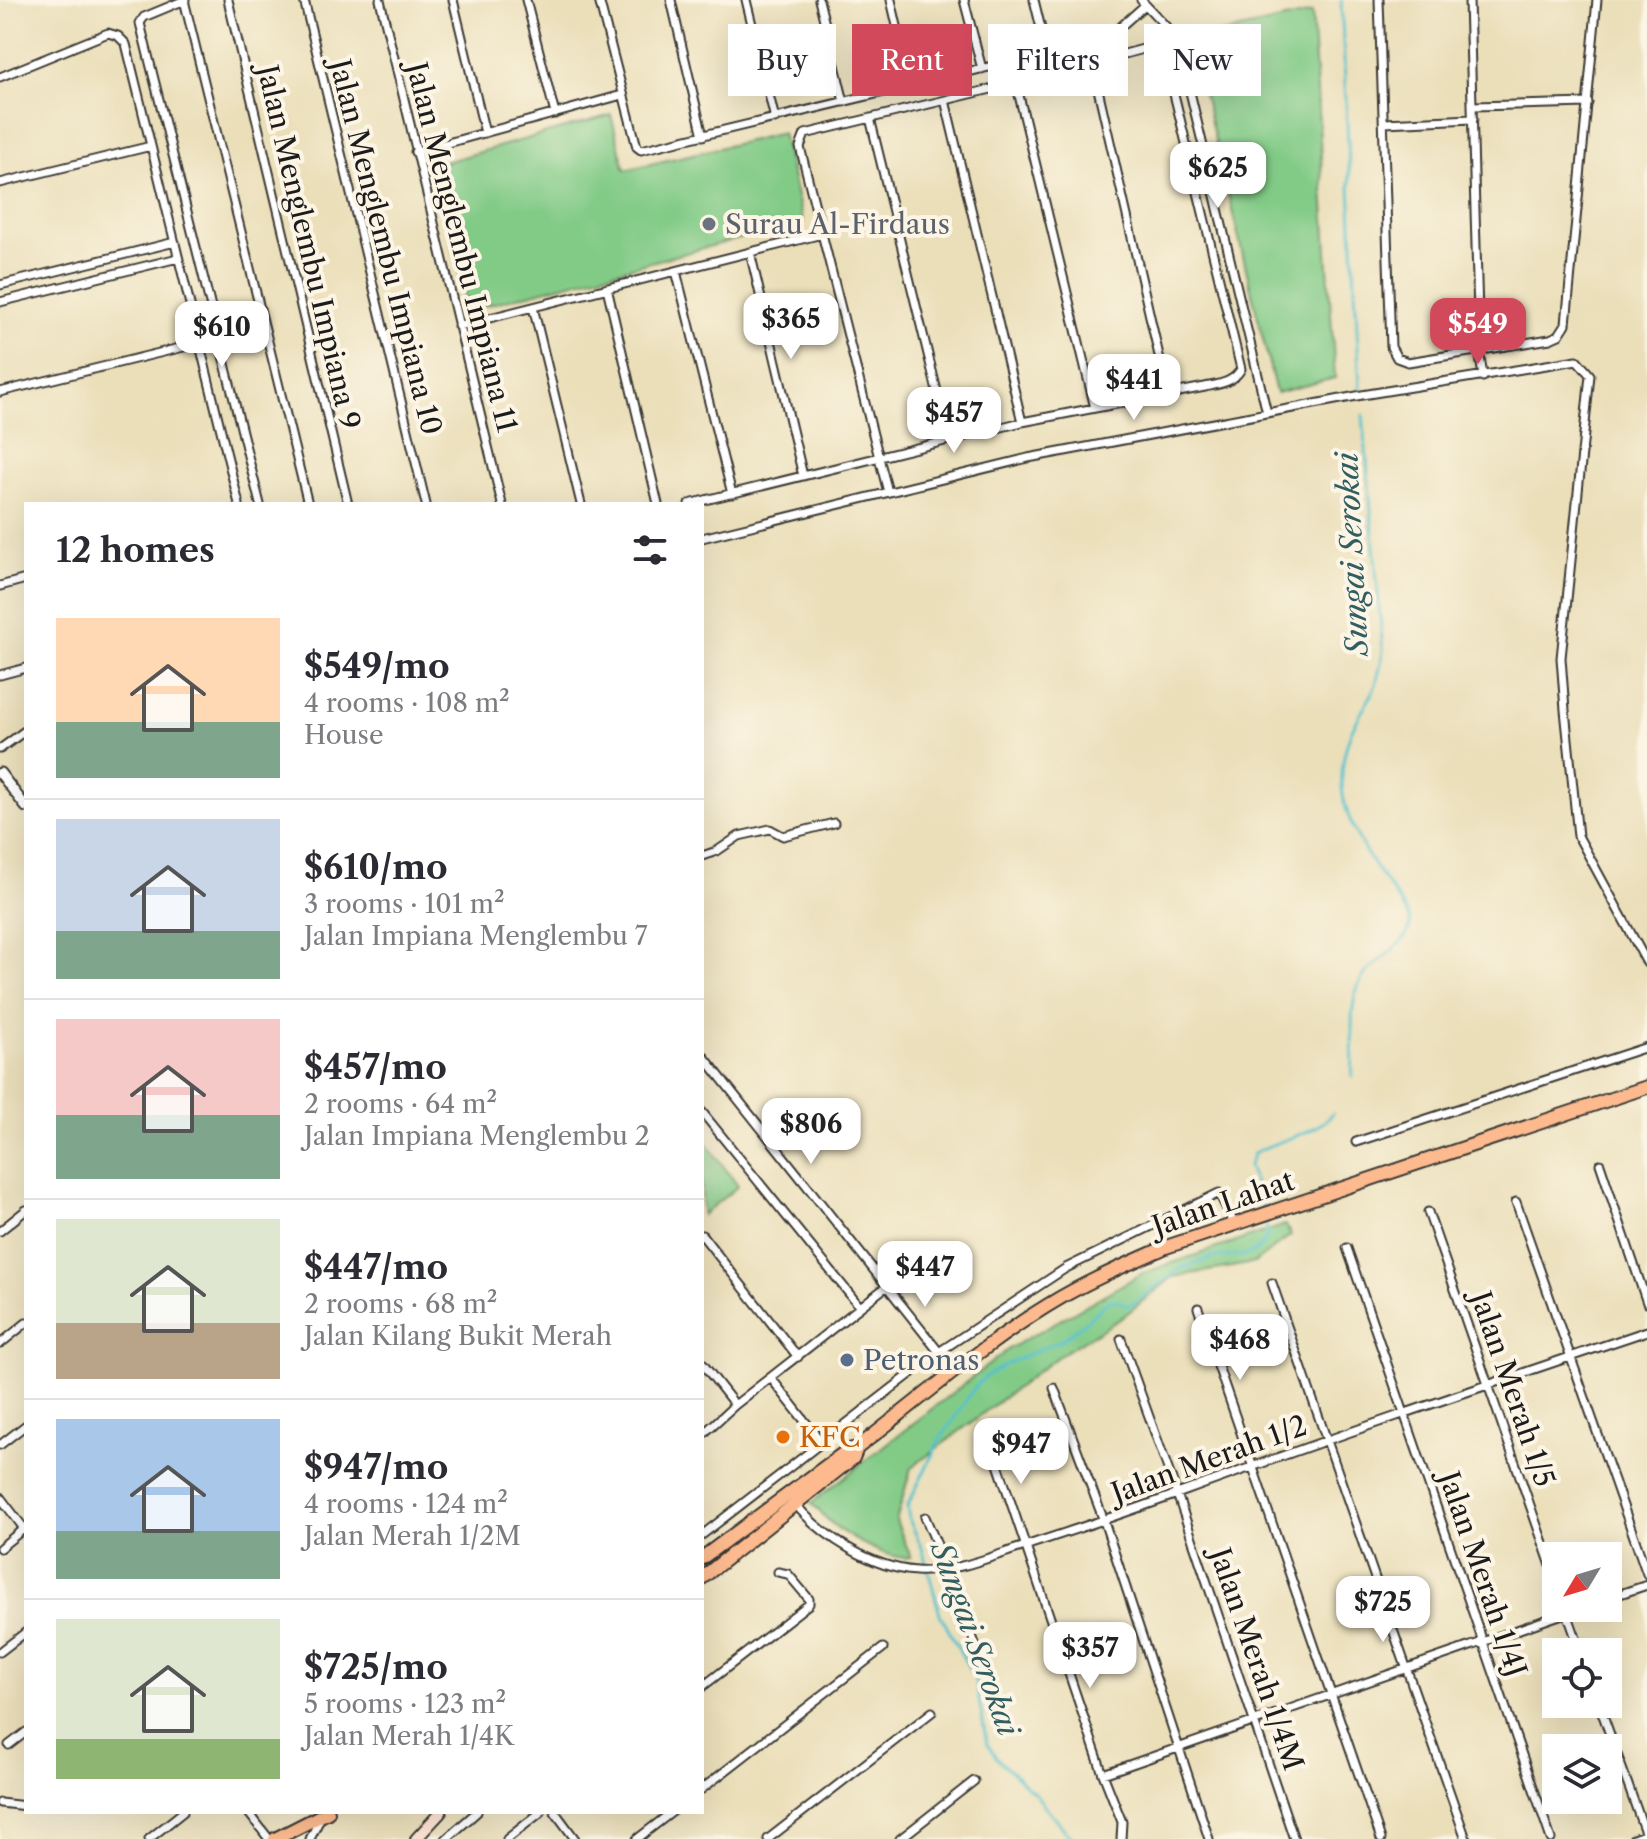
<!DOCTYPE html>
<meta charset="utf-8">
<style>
body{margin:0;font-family:"Libre Caslon Text",serif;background:#f2f2f3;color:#2b2b33;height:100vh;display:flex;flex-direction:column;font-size:30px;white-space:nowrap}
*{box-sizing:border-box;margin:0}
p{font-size:26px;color:#7c7c81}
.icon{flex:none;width:44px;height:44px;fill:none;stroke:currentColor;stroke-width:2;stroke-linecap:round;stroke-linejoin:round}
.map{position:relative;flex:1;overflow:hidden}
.panel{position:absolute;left:24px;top:502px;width:680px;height:1312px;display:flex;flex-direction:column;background:#fff;border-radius:0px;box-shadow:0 8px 32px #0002}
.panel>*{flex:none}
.top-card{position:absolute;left:728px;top:24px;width:760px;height:72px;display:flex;gap:16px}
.needle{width:52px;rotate:232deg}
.tools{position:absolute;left:1542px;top:1542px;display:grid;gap:16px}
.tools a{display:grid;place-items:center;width:80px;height:80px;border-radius:0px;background:#fff;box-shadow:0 8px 32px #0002;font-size:40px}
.price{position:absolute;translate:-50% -68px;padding:0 18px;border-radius:16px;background:#fff;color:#222;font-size:26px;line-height:52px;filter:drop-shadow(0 2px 4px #0008)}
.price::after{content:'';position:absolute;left:50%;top:48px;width:24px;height:18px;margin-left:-12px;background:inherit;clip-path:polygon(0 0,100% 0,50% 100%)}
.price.current{background:#d1495b;color:#fff}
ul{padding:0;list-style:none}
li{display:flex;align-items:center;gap:24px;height:200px;padding:0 32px}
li+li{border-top:2px solid #e1e1e2}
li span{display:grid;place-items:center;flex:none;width:224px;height:160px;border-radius:0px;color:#555}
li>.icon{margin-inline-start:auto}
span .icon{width:96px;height:96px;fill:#fffc;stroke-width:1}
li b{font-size:34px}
h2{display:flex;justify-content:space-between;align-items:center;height:96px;padding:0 32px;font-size:34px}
.tag{padding:0 28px;border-radius:0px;background:#fff;box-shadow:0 8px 32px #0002;font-size:28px;line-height:72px}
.tag.current{background:#d1495b;color:#fff}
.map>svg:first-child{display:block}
.green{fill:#82cb87;stroke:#4f7452;stroke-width:2}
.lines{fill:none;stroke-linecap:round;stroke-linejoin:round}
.stream{stroke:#54c1cc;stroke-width:3}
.minor-casing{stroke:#3b3934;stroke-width:11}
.tertiary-casing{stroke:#3b3934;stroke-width:13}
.secondary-casing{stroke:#3b3934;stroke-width:14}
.primary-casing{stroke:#3b3934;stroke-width:16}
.minor{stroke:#fff;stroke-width:7}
.tertiary{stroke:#fff;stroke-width:9}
.secondary{stroke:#fee3d2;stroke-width:10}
.primary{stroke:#fcba8e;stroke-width:12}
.worship-dot{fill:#6b7280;stroke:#fcf5e5;stroke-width:3}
.service-dot{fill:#5c6f8a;stroke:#fcf5e5;stroke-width:3}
.food-dot{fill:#e8710a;stroke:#fcf5e5;stroke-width:3}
.labels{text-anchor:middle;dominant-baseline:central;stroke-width:8;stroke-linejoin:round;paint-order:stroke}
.worship-label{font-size:28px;fill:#5b616d;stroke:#fcf5e5;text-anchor:start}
.street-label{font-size:28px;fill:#1c1c1c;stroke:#fcf5e5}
.service-label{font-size:28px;fill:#4e5e75;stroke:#fcf5e5;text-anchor:start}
.food-label{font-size:28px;fill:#c56008;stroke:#fcf5e5;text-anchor:start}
.water-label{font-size:30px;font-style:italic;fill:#325e62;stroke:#fcf5e5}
</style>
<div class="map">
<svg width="1647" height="1839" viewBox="0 0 1647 1839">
<rect width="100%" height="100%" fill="#fcf5e5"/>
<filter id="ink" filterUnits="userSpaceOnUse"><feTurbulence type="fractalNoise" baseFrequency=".0125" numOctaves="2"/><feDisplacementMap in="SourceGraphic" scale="16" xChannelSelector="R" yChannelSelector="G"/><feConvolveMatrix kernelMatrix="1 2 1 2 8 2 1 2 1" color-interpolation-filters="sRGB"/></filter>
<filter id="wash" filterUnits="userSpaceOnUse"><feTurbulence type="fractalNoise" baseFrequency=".006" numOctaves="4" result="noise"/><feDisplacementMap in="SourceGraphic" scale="32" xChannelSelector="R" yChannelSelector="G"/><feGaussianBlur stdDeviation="1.8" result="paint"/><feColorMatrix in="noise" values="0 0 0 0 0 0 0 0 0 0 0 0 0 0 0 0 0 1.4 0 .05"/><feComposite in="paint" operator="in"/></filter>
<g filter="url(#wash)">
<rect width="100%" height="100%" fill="#ebdfba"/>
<path class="green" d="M1312,13L1335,378L1276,393L1191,40Z
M611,115L625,170L782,133L803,222L468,310L434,165Z
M702,1137L738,1186L702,1215Z
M1285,1225L1291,1235L1254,1263L1173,1277L1120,1319L1061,1354L911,1468L896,1521L911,1557C894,1562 848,1538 835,1526C826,1519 819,1511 811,1503L1010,1348L1143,1273Z"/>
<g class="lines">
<path class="stream" d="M1341,0L1360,390
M1352,1076C1355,1046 1346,1009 1361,980C1371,961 1412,944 1410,922C1410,912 1378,873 1371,861C1345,818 1332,785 1350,735C1356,718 1369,703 1375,687C1379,675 1381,663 1383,651L1363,415
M1264,1211L1249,1166L1254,1153C1280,1138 1314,1136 1333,1113
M1072,1839L1036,1795L997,1758L987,1744L975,1679L940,1614L922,1548L909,1519L907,1507L939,1441L975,1387L985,1377L1007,1364L1061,1340L1083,1324L1108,1301H1118L1129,1306L1182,1268L1214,1257L1245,1255L1256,1251L1267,1238L1266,1218"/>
</g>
</g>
<g filter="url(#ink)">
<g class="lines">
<defs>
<path id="minor" d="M184,0L308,504
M185,0L144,17L140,23L260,504
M228,0L348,504
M304,0L426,504
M380,0L502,504
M453,0L485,133
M526,0L555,114
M599,0L637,147L641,150L1047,53L1117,30L1145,5
M671,0L703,136
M746,0L775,119
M819,0L844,102
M891,0L911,86
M964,0L982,69
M1034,0L1047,53
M1141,0L1172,33L1179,46L1267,413
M1379,0L1391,347L1397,358L1408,362L1550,339L1559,335L1566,324L1597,0
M1469,0L1479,350L1483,377
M1092,63L1168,395
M0,77L108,33L118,36L126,44L239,504
M1016,83L1095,408
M945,100L1022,422
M1473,106L1588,103
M870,118L949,440
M1384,123L1473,119
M415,152L622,95
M0,183L151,146
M750,252L803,476
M676,271L732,494
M0,285L175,242
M607,288L658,504
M0,302L178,258
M533,307L581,504
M458,326L822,234
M0,392L200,343
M689,504L1022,422L1205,387C1219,384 1233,383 1241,369L1165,57L1147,48L1016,83L805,134L800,147L879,458L888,492
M702,538L1028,458L1362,395L1577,360L1590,375L1561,658L1565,710L1578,836L1647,963
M0,586L26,579
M0,675L26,668
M0,749L26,730
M702,856L717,851L739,836L770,829L783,836L834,823
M702,1054L939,1352
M702,1112L860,1307
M1356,1142L1647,1047
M1600,1164L1647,1303
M1516,1202L1647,1574
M1428,1212L1556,1580
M0,1231L26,1210
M702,1235L798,1357
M1347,1248L1551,1839
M1272,1283L1466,1839
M1198,1308L1381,1839
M1121,1339L1177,1494L1294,1839
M0,1344L26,1323
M702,1363L735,1405
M771,1378L822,1443
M1054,1388L1104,1521L1209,1839
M702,1435L735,1405L887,1286
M988,1435L1103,1774L1122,1822L1121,1839
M0,1445L26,1425
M0,1497L26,1531
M796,1505C823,1537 873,1568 916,1571C952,1573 988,1558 1022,1547C1074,1530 1125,1513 1177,1494C1332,1437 1490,1384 1647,1331
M925,1517L947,1568L1001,1714
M702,1535L939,1352L1066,1268L1219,1193L1234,1223
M0,1548L26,1527
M1608,1598L1647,1585
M1566,1610L1581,1652
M0,1652L26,1632
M702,1687L809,1604V1599L788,1574L778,1572
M1599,1704L1647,1838
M9,1745L26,1732
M1103,1774L1580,1608
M702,1789L883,1648
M0,1803L26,1806
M248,1812L269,1839
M555,1812L575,1839
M149,1839L183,1812
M310,1839L319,1821
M446,1839L477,1812
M507,1839L541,1812
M637,1839L672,1812
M768,1839L932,1712
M900,1839L974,1781
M1633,1839L1647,1834"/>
<path id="tertiary" d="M0,773L26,807"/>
<path id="secondary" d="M416,1839L441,1812"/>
<path id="primary" d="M702,1558L848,1450L857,1448
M702,1578L853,1458L857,1448C923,1397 988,1340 1060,1298C1094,1278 1130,1263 1166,1247L1647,1087
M275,1839L328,1812"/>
</defs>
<use href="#minor" class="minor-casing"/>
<use href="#tertiary" class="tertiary-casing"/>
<use href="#secondary" class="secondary-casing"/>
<use href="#primary" class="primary-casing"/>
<use href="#minor" class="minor"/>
<use href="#tertiary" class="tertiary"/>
<use href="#secondary" class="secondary"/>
<use href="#primary" class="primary"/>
</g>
</g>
<circle class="worship-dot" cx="709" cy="224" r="8"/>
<circle class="service-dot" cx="847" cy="1360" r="8"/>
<circle class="food-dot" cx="783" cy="1437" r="8"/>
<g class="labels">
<g class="worship-label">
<text x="725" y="224">Surau Al-Firdaus</text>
</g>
<g class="street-label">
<text transform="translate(309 247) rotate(77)">Jalan Menglembu Impiana 9</text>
<text transform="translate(386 247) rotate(76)">Jalan Menglembu Impiana 10</text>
<text transform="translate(462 247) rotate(76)">Jalan Menglembu Impiana 11</text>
<text transform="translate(1223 1203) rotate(-19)">Jalan Lahat</text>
<text transform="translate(1513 1389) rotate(71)">Jalan Merah 1/5</text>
<text transform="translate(1209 1459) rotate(-20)">Jalan Merah 1/2</text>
<text transform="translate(1483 1574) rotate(71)">Jalan Merah 1/4J</text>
<text transform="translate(1257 1659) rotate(71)">Jalan Merah 1/4M</text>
</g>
<g class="service-label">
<text x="863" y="1360">Petronas</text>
</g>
<g class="food-label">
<text x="799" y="1437">KFC</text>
</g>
<g class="water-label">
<text transform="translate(1352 554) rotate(-93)">Sungai Serokai</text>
<text transform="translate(975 1639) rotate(70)">Sungai Serokai</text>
</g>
</g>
</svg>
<div class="tools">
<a><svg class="needle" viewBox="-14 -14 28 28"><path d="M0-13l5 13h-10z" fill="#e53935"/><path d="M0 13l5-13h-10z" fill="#7c7c81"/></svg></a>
<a><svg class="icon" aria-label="locate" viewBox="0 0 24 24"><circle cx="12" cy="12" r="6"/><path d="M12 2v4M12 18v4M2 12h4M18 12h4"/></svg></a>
<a><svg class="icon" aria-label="layers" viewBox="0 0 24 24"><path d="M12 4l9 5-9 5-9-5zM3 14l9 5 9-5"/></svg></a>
</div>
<b class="price" style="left:1218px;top:210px">$625</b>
<b class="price" style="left:791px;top:361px">$365</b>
<b class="price current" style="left:1478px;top:366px">$549</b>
<b class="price" style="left:222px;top:369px">$610</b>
<b class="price" style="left:1134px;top:422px">$441</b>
<b class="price" style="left:954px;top:455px">$457</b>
<b class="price" style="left:811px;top:1166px">$806</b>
<b class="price" style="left:925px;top:1309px">$447</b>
<b class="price" style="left:1240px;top:1382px">$468</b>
<b class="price" style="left:1021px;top:1486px">$947</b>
<b class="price" style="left:1383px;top:1644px">$725</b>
<b class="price" style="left:1090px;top:1690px">$357</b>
<div class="top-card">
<a class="tag">Buy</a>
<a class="tag current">Rent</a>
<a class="tag">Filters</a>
<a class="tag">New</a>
</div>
<section class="panel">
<h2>12 homes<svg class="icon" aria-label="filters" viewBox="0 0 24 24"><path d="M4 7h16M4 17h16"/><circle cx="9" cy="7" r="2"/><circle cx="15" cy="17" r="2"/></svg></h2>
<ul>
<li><span style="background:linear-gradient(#ffd9b3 65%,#7fa58c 0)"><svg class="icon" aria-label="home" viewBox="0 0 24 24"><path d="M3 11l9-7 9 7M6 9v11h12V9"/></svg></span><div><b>$549/mo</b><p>4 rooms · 108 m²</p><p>House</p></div></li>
<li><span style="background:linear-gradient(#c9d6e8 70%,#7fa58c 0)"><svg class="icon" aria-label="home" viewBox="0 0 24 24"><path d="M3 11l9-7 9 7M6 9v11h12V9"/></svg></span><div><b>$610/mo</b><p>3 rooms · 101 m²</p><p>Jalan Impiana Menglembu 7</p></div></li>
<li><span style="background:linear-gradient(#f6c9c9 60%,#7fa58c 0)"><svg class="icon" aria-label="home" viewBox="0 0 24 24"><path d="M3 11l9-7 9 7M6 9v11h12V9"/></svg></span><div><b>$457/mo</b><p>2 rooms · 64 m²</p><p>Jalan Impiana Menglembu 2</p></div></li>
<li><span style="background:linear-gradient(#dfe7d0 65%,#b9a48a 0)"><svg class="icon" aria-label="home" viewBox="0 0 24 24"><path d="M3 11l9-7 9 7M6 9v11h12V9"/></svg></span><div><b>$447/mo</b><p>2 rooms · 68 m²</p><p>Jalan Kilang Bukit Merah</p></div></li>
<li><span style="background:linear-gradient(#a9c7e8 70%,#7fa58c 0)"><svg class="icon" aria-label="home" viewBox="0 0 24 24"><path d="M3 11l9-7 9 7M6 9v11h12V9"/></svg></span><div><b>$947/mo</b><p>4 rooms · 124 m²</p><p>Jalan Merah 1/2M</p></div></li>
<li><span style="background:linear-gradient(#dfe7d0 75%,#8fb573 0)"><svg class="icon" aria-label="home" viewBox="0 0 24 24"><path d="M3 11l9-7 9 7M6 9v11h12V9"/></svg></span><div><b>$725/mo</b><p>5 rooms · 123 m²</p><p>Jalan Merah 1/4K</p></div></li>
</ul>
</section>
</div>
